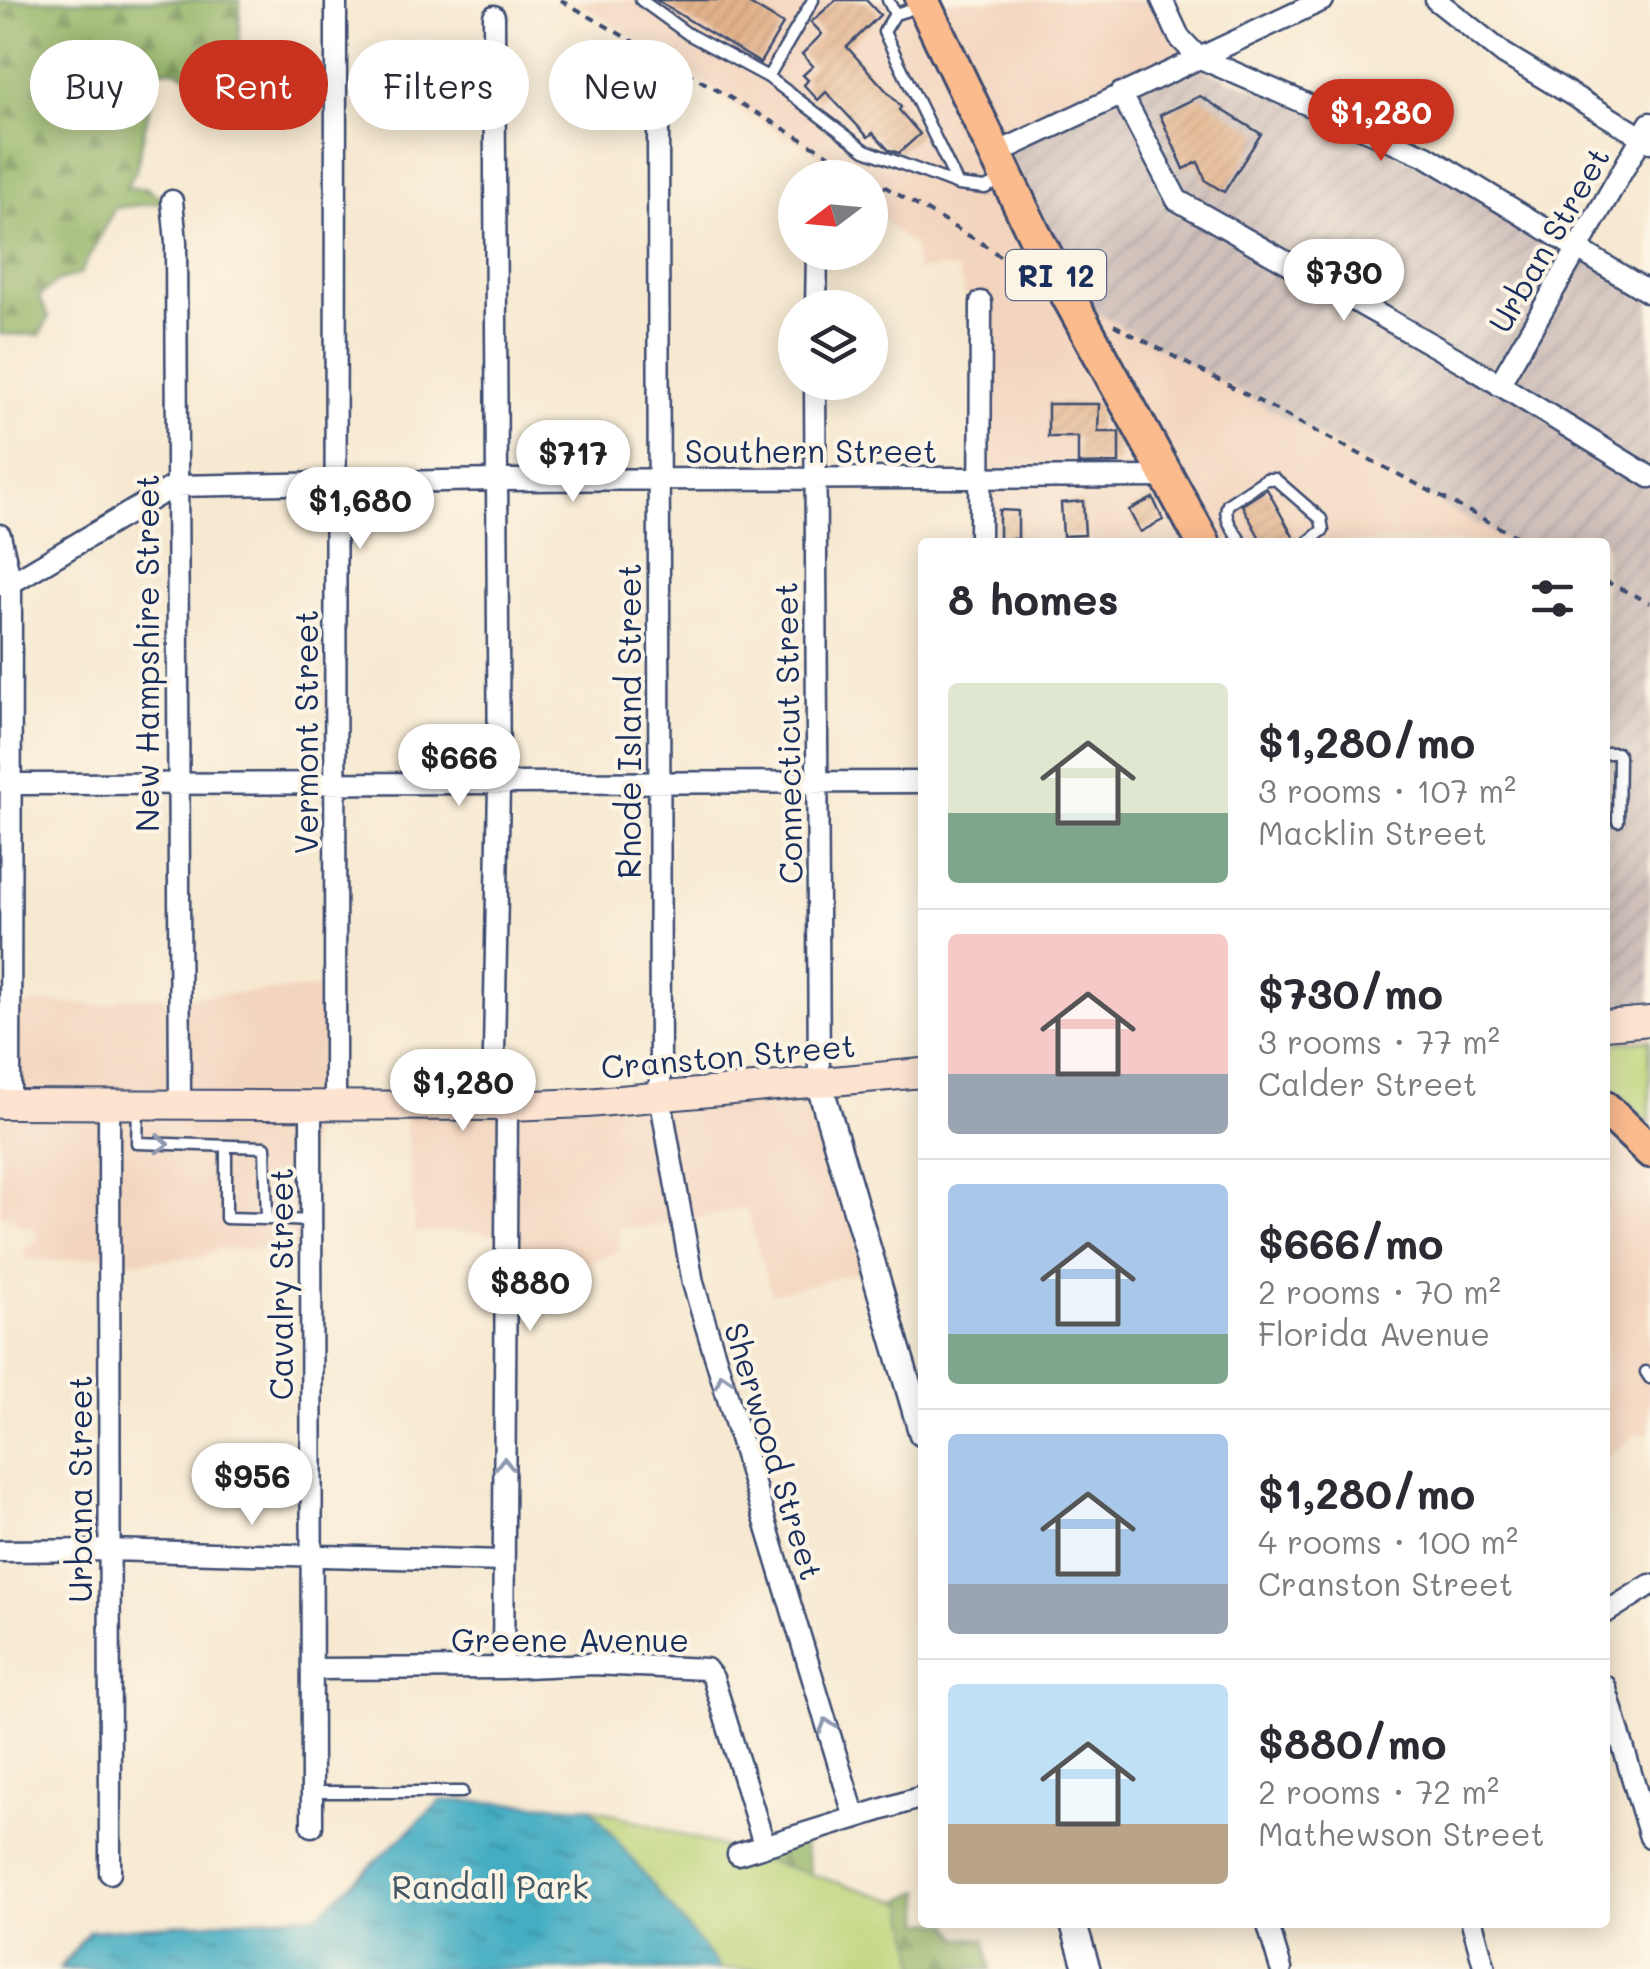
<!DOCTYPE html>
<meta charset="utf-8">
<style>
body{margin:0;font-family:Mali,sans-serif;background:#f2f2f3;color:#2b2b33;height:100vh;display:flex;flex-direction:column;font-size:38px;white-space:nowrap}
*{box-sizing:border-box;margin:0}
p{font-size:32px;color:#7c7c81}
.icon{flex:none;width:55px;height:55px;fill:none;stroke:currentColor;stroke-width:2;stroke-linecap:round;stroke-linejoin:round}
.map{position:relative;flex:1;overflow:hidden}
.drawer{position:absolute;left:918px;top:538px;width:692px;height:1390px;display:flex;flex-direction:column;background:#fff;border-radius:10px;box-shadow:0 5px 25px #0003}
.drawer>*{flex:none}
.guide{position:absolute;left:30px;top:40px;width:738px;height:90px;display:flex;gap:20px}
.needle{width:65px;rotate:254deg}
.tools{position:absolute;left:778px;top:160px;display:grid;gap:20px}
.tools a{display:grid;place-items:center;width:110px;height:110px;border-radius:50%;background:#fff;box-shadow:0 5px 25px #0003;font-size:50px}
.price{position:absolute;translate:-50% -85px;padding:0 22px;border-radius:35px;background:#fff;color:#222;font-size:32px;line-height:65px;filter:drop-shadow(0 2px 5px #0008)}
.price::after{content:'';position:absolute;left:50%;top:60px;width:30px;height:22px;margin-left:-15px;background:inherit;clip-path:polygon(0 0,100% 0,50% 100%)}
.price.active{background:#c8321e;color:#fff}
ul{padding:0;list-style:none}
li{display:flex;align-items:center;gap:30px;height:250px;padding:0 30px}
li+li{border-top:2px solid #e1e1e2}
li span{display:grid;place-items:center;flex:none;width:280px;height:200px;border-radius:10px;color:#555}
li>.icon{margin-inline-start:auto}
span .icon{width:120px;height:120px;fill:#fffc;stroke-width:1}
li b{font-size:42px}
h2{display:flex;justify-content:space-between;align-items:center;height:120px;padding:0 30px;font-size:42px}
.tag{padding:0 35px;border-radius:45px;background:#fff;box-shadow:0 5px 25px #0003;font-size:35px;line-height:90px}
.tag.active{background:#c8321e;color:#fff}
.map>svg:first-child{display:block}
.built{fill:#f3d4be}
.industrial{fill:url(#industrial-furrows)}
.forest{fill:url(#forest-firs);stroke:#587264;stroke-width:2.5}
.green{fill:#bdd479;stroke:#6c826c;stroke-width:2.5}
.water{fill:url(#water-ripples);stroke:#306e90;stroke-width:2.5}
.building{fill:url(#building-hatch)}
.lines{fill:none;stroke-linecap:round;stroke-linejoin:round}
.service-casing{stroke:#3c4b6f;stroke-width:15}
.minor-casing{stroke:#3c4b6f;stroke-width:25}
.tertiary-casing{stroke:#3c4b6f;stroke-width:30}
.secondary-casing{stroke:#3c4b6f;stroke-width:32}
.primary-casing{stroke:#3c4b6f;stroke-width:38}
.path{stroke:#3c4b6f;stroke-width:4;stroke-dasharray:8 8;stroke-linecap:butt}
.service{stroke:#fff;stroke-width:10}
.minor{stroke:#fff;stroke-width:20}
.tertiary{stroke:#fff;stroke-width:25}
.secondary{stroke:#fde4d1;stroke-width:28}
.primary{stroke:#fbbb8d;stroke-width:32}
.oneway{stroke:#8d97ae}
.labels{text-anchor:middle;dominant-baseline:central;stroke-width:8;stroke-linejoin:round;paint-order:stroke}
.shield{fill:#fcf5e5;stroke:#5e6a86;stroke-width:2.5}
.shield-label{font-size:30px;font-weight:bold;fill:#1b2f5e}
.street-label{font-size:32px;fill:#1b2f5e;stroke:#fcf5e5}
.park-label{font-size:32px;fill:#445865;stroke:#fcf5e5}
</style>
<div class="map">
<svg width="1650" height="1969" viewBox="0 0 1650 1969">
<defs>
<pattern id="industrial-furrows" width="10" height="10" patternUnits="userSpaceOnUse" patternTransform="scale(2.5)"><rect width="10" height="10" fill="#cfc0ba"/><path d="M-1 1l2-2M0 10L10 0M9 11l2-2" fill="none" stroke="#b1a5a2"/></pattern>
<pattern id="forest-firs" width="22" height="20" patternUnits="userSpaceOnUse" patternTransform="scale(2.5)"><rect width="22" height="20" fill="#96b669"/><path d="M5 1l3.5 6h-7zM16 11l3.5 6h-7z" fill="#7a945a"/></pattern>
<pattern id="water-ripples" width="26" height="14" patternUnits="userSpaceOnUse" patternTransform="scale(2.5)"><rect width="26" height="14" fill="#44adc3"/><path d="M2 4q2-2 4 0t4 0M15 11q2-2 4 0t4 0" fill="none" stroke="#388da2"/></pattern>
<pattern id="building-hatch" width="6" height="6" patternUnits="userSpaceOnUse" patternTransform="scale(2.5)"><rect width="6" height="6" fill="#e3b28a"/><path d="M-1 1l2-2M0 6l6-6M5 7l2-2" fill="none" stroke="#c2997a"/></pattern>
</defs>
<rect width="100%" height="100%" fill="#fcf5e5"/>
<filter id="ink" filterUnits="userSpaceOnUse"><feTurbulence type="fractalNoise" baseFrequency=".01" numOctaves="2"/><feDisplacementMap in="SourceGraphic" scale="20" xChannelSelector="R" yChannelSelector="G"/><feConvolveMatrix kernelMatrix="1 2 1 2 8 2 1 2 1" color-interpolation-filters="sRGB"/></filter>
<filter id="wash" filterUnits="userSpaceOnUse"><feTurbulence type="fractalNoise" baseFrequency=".0048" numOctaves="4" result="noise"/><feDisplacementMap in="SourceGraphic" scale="40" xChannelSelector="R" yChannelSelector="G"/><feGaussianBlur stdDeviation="2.25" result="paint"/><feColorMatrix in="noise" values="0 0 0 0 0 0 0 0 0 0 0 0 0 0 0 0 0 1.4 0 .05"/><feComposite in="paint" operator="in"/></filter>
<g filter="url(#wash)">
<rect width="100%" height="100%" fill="#f7e9d1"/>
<path class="built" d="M575,0H1161L1193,56L1072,299L1509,542H978L979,309L967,301L957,271L942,268L916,271L914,246L891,228L877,211L870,209V178L825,177L815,152L738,108L735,103Z
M331,987L334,1100L312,1104L305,1252L219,1248L200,1258L110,1263L103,1255L58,1261L25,1259L26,1248L38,1241L34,1228L19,1226L12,1217L0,1215V1103L12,1007L48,1003L106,1005L124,997H182Z
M1650,1015V1433L1637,1434L1605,1459V1018Z
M811,1083L869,1270L771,1294L746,1208L684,1222L641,1228L618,1227L619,1251L581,1265L570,1279L512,1275L509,1236L469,1231L415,1233L404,1104Z"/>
<path class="industrial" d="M1185,62L1419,153L1650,294V1015L1605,1018V542H1509L1072,299L1006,150Z"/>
<path class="forest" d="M0,0H240L239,46L225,59L224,77L192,79L179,71L160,69L157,72L136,170L126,188H147L167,202L115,208L80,274L56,282L39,297L49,317L40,335L0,334Z
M802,1835L810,1869L807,1885L884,1928L901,1900L922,1890V1922L949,1923L959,1938L985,1939L991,1969H719L673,1867Z"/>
<path class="green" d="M1650,1040V1123L1605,1082V1044Z
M442,1800L590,1807L905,1903L918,1969H59L89,1931L319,1914Z"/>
<path class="water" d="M442,1800L590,1807L720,1969H61L89,1931L319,1914Z"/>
<g id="blocks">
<path class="building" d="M656,0H743L783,24L760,63Z
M836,0H866L880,15L847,47L901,107L899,110L920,134L899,153L889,150L873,133L868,137L826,92L818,100L804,85L808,80L803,75L813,66L802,54L822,34L811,22Z
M1200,96L1261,134L1224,192L1206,181L1198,162L1184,169L1160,115Z
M1048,404H1099L1098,432H1119V463L1078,464V437H1048Z
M1267,489L1296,542H1262L1242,505Z
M1153,498L1163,520L1140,532L1129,510Z
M1083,501L1085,535L1063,536L1061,503Z
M999,510L1018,511V539H999Z"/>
</g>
</g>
<g filter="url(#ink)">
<use href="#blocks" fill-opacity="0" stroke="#3c4b6f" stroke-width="2.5"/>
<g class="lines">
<defs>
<path id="service" d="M641,0L688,34L768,77L865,150L958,185
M888,0L895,14L918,7
M895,14L884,32L958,185L985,188L1004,179
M768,77L813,0
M1241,542C1234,530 1222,518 1228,504L1266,479H1275L1321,519L1323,530L1308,542
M1605,753H1617L1619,756L1618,821
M138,1107L137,1143L265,1147L267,1219L310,1221
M226,1147V1218L267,1219
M1646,1372L1650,1378
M312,1792H462"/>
<path id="minor" d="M1162,0L1179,37L1198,57L1426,156L1650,293
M1436,0L1504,54L1650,142
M1121,93L1177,200L1466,364L1650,477
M658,107L660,1096L693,1283L855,1818
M995,154L1323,0
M172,201L176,242L180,1104
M816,308L817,252
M815,382L819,1083
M1499,385L1650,123
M0,535L11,583L10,1104
M980,542L981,302
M0,585L11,583L174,486L498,480L1168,477
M0,781L14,784L922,782
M311,1103L312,1826
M335,1103L336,0
M109,1104L110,1873
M493,1106L499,785L494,16
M0,1551L109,1550L504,1561
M1605,1613L1650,1585
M503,1668L507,1106
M312,1669L503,1668L592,1664L706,1669L713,1678L763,1841
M1605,1686L1650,1837
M738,1854L922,1797
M1267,1922L1281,1969
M1472,1922L1485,1969"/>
<path id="tertiary" d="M819,1083L922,1433
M1073,1922L1087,1969"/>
<path id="secondary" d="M1605,1025L1650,1021
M0,1104L507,1106L587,1103L922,1073"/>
<path id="primary" d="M922,0L1034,234L1203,542
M1605,1108L1650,1151"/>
</defs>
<use href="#service" class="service-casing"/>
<use href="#minor" class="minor-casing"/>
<use href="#tertiary" class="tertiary-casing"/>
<use href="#secondary" class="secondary-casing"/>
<use href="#primary" class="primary-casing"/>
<path class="path" d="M561,0L869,178
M870,178L983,244L1027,276
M1114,325L1527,542
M1605,581L1650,603"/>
<use href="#service" class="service"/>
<use href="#minor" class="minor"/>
<use href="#tertiary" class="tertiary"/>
<use href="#secondary" class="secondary"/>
<use href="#primary" class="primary"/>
</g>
<defs><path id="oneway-chevron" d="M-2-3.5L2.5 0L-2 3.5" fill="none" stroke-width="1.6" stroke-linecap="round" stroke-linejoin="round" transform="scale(2.5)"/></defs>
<g class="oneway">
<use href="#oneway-chevron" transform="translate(162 1144) rotate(3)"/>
<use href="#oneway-chevron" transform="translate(723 1380) rotate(-107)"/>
<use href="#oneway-chevron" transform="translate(504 1464) rotate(-90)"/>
<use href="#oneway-chevron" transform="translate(827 1725) rotate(-107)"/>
</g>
</g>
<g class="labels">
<rect class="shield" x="1006" y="250" width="100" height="50" rx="8"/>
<g class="shield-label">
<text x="1056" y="275">RI 12</text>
</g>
<g class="street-label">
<text transform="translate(1548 239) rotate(-60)">Urban Street</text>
<text x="811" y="450">Southern Street</text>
<text transform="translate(146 653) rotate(-90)">New Hampshire Street</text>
<text transform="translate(628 721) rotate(-90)">Rhode Island Street</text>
<text transform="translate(305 732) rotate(-90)">Vermont Street</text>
<text transform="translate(787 733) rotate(-91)">Connecticut Street</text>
<text transform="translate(728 1055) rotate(-5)">Cranston Street</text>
<text transform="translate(280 1284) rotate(-90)">Cavalry Street</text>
<text transform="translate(775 1451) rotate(73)">Sherwood Street</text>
<text transform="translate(79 1489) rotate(-90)">Urbana Street</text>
<text x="570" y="1639">Greene Avenue</text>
</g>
<g class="park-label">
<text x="490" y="1886">Randall Park</text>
</g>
</g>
</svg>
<div class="tools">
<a><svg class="needle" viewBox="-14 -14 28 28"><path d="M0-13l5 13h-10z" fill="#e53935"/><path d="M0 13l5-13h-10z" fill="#7c7c81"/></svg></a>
<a><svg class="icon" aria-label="layers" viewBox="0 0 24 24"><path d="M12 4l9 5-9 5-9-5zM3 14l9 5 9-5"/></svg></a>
</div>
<b class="price active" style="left:1381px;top:164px">$1,280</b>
<b class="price" style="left:1344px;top:324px">$730</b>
<b class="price" style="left:573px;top:505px">$717</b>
<b class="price" style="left:360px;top:552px">$1,680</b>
<b class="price" style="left:459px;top:809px">$666</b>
<b class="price" style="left:463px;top:1134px">$1,280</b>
<b class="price" style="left:530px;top:1334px">$880</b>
<b class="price" style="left:252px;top:1528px">$956</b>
<div class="guide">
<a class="tag">Buy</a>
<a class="tag active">Rent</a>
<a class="tag">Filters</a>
<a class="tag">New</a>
</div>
<section class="drawer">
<h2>8 homes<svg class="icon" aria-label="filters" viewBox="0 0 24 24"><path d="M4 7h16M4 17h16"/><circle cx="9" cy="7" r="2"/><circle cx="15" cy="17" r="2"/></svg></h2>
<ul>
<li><span style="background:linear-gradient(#dfe7d0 65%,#7fa58c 0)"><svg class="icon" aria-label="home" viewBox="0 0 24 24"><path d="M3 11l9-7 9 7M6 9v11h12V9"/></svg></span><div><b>$1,280/mo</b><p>3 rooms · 107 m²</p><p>Macklin Street</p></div></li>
<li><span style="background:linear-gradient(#f6c9c9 70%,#9aa5b1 0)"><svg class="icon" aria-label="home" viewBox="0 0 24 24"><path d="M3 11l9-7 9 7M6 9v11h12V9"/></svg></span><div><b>$730/mo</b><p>3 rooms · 77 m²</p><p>Calder Street</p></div></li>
<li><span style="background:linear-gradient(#a9c7e8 75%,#7fa58c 0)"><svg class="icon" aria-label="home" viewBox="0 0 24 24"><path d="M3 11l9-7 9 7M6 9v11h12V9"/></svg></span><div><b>$666/mo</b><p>2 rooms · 70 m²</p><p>Florida Avenue</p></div></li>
<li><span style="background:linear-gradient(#a9c7e8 75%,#9aa5b1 0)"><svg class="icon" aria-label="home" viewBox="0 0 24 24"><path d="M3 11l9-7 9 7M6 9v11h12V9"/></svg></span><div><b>$1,280/mo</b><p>4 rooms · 100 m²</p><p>Cranston Street</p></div></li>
<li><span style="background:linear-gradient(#bfe0f5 70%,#b9a48a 0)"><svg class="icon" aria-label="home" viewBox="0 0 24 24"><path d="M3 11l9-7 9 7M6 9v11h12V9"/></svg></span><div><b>$880/mo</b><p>2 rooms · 72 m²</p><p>Mathewson Street</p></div></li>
</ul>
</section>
</div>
